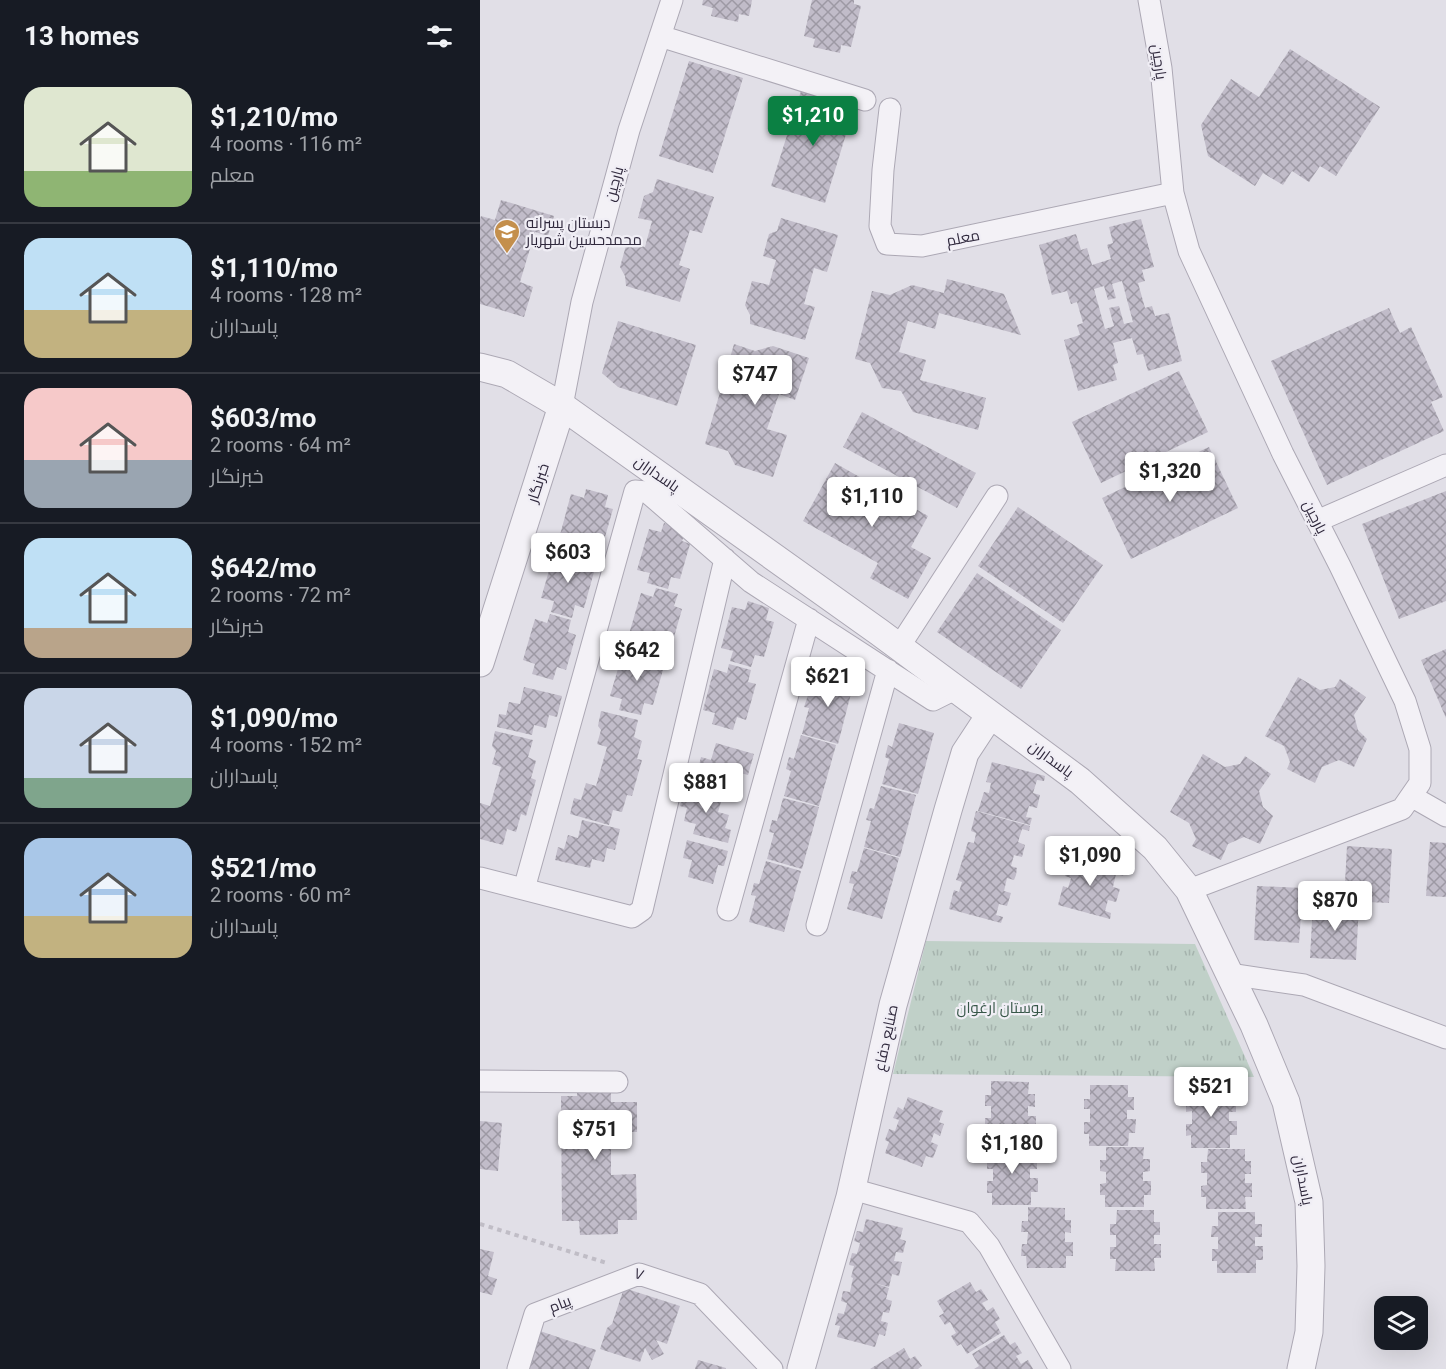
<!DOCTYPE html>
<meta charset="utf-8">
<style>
body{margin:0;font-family:Roboto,Cairo,sans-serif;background:#20242c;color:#f1f3f6;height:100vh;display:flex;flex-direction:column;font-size:22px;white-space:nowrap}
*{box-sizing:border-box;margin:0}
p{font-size:20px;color:#9ea1a6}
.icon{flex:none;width:33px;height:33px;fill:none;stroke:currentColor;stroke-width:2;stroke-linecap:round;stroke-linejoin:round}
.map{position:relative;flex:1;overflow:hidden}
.drawer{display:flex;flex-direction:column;background:#171b24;width:480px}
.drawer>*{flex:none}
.fabs{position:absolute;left:894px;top:1296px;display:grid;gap:12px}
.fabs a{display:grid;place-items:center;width:54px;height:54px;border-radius:12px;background:#171b24;box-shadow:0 6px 24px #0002;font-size:30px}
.price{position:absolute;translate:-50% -51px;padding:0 14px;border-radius:6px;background:#fff;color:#222;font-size:20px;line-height:39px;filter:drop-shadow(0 2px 3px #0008)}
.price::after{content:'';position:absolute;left:50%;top:36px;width:18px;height:14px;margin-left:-9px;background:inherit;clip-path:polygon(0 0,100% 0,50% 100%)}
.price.current{background:#0b8043;color:#fff}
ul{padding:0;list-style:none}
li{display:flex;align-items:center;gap:18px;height:150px;padding:0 24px}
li+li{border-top:2px solid #363941}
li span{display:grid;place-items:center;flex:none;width:168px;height:120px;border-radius:18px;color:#555}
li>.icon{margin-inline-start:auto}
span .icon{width:72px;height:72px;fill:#fffc;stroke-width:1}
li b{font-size:26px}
h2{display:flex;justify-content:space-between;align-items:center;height:72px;padding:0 24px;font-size:26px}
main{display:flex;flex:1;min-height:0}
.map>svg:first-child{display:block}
.grass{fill:url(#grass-tufts)}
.building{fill:url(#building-cross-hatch);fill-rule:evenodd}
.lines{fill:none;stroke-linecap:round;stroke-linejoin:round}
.minor-casing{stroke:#aca8b4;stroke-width:23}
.tertiary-casing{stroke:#aca8b4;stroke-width:29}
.path{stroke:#c0bdc6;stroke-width:4;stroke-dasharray:4.5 4.5;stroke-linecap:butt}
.minor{stroke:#f3f1f6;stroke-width:21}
.tertiary{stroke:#f3f1f6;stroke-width:27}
.labels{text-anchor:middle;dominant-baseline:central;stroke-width:4.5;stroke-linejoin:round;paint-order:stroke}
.street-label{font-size:15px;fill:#30293d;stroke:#f0eef5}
.poi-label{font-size:15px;fill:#30293d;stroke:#f0eef5;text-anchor:start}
.park-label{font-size:15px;fill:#375748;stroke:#f0eef5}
</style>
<main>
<section class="drawer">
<h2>13 homes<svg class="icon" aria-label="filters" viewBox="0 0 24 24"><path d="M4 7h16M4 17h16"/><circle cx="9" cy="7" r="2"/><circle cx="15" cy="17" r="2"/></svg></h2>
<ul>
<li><span style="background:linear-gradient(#dfe7d0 70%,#8fb573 0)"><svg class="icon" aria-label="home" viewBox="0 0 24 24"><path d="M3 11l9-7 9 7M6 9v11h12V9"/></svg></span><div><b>$1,210/mo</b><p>4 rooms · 116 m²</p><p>معلم</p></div></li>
<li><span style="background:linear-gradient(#bfe0f5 60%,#c2b280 0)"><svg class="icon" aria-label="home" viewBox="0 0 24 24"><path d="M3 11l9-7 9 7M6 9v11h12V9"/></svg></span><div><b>$1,110/mo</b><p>4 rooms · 128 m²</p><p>پاسداران</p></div></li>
<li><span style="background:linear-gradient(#f6c9c9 60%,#9aa5b1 0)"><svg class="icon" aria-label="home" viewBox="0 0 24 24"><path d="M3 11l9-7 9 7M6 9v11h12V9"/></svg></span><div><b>$603/mo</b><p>2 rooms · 64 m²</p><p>خبرنگار</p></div></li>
<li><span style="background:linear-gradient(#bfe0f5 75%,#b9a48a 0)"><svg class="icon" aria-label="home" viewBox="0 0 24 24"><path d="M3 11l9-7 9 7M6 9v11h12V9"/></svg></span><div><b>$642/mo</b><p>2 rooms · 72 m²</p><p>خبرنگار</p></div></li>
<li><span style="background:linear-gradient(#c9d6e8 75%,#7fa58c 0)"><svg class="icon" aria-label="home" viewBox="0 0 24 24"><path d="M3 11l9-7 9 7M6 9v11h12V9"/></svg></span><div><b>$1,090/mo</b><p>4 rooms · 152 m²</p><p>پاسداران</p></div></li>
<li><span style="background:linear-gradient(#a9c7e8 65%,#c2b280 0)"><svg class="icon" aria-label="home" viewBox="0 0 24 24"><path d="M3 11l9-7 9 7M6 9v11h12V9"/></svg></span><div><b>$521/mo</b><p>2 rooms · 60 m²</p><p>پاسداران</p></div></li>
</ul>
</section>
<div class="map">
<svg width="966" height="1369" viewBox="0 0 966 1369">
<defs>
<pattern id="grass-tufts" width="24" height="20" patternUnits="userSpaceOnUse" patternTransform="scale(1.5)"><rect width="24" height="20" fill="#c0d0c8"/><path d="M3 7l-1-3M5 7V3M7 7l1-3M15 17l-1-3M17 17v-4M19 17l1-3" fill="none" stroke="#a5b3ad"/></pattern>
<pattern id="building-cross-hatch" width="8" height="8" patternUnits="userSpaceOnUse" patternTransform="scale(1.5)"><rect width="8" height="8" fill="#c1bcc9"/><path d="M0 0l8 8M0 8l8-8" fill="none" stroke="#9d99a4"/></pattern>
</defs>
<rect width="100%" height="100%" fill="#e1dfe7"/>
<path class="grass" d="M446,941L715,944L774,1077L413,1074Z"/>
<path class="building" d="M223,0H272L269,16L259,14L258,22L231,16L233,8L222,5Z
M332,0H374V4L381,6L371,47L361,45L360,53L333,47L335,39L324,36Z
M810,49L900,107L856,176L840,166L829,182L812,171L803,185L783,173L775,186L728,156L721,125L751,79L779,97Z
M209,61L263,78L233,173L179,156Z
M321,91L374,108L345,203L291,186Z
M177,179L234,197L222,233L210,230L199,265L210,269L200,302L146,286L145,276L140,267L147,242L165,247L172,221L158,218L164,196L173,192Z
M21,200L74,216L68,236L55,232L40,282L53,287L44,317L0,304V219L1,216L15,220Z
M301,218L358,235L347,272L334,268L324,304L335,307L325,340L270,324V315L265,305L272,281L289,285L296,260L283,256L289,234L297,231Z
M661,219L674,267L662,270L665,281L658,283L665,308L672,306L675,316L689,313L702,361L668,371L663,354L657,355L652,338L633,343L638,363L633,365L637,380L598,391L584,340L600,335L597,325L603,323L597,302L591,304L587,291L572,295L559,245L596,234L601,250L607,248L612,265L631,259L627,245L633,243L629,227ZM642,281L653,322L644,324L639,306L629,308L634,326L625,329L614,289L624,286L628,300L636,298L632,284Z
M467,279L524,294L541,335L459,313L455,329L428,321L419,352L446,360L440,380L506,398L498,430L433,412L421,391L402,388L390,363L375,359L392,291L410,295L432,285L464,293Z
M909,308L920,333L931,327L963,397L951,402L964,431L847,485L791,361Z
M138,321L216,345L197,406L138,387L122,373Z
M254,344L275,351L293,346L329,358L315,400L299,394L287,429L307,435L293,477L255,465L248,451L225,444Z
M699,371L728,432L621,483L592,422Z
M382,412L496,473L477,508L363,447Z
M729,447L758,508L651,559L622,498Z
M355,463L448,516L431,547L451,558L428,599L390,578L398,563L323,521Z
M106,489L128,495L125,507L133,509L123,544L114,542L110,555L89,549L92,538L80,535L91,494L104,498Z
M966,491V601L919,619L882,524Z
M538,507L623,565L583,623L498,566Z
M184,523L206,530L202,541L210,544L200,579L191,577L188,589L167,583L170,573L157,570L169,529L181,532Z
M88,552L110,558L106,570L114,572L104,608L95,605L92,618L71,612L74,601L61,598L73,557L85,561Z
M497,573L581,630L541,689L457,632Z
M176,588L198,594L194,606L202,609L192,644L183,641L180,654L159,648L162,638L149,634L161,593L173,597Z
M268,601L289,608L286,620L294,622L284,657L275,655L271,667L250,661L253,651L241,648L252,607L265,610Z
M70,614L91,620L88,632L96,635L86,670L77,667L73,680L52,674L55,664L43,660L55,619L67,623Z
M157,649L179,656L175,668L183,670L173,705L164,703L161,715L139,710L142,699L130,696L142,655L155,658Z
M966,649V718L941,660Z
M249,664L271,670L268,682L276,684L266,720L257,717L253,730L232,724L235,713L223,710L234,669L247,673Z
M339,673L374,682L358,744L322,734L329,708L324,707L328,695L332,696Z
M818,677L840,690L855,687L860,679L886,697L874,715L878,730L887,739L874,767L859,760L842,767L835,783L807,769L810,762L804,746L785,736Z
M44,687L82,696L77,717L69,715L66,728L54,725L52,735L17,727L19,714L26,715L29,702L40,704Z
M121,711L158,720L154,737L162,741L157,759L162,760L152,796L147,795L142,812L133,810L129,825L90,814L94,798L101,800L106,783L116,786L127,747L117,744L121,730L118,726Z
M419,723L454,733L438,794L402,784L409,759L405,757L408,745L412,747Z
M15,731L53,740L48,757L56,761L51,778L56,780L46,816L41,814L36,832L27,829L23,845L0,839V803L10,806L21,767L12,764L16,751L12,746Z
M321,735L356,745L339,806L304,796L311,771L306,769L309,757L314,759Z
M236,743L274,754L268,775L260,773L257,785L245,782L242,791L208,782L211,769L218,770L221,757L231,760Z
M723,754L745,767L760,764L765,756L791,774L779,791L783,807L793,816L780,844L764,837L748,844L741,860L712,846L716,839L709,823L690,812Z
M512,762L565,776L564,781L557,780L553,793L560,795L557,808L549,806L546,817L552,818L550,825L498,811L504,792L509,793L511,783L506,782Z
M205,785L243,795L238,812L249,815L245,828L251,830L248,843L213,834L216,824L204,821L207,808L200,806Z
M401,786L436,795L420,857L384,847L391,821L386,820L390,808L394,809Z
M303,798L339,807L322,869L287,859L294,833L289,832L292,820L297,821Z
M496,811L550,826L549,831L542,829L538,842L545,845L542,857L534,855L531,866L537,868L536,875L534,880L527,878L524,891L531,893L527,906L519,904L516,915L523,917L521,923L469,909L474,890L479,892L482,882L476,880L488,842L494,843L496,833L491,831Z
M102,820L140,829L135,850L127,848L124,862L112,859L110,868L75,860L78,847L84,849L88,835L98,838Z
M207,840L248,851L244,866L238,865L233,884L208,877L212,860L203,858Z
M950,842L966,843V897L946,896Z
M867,846L912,849L909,903L864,901Z
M384,848L419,858L402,919L367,909L374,884L369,883L372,871L377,872Z
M591,856L645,871L643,876L636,874L633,887L640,889L636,902L628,900L625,911L631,913L630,919L578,905L583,886L588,888L591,878L585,876Z
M286,861L321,871L304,932L269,922L276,896L271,895L274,883L279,884Z
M777,886L823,888L819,943L774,940Z
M833,903L879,905L876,960L830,958Z
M511,1081L549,1082L548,1094H555V1107L548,1106V1116H556V1129L549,1130V1142H510V1130H505V1118H511V1106H505V1095H511Z
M97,1085H131V1102H157V1132H131V1175L156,1174L157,1220H138V1234L100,1235L99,1221H82L81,1096H97Z
M610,1085H648V1097H654V1110H647V1119H656L655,1133H649L648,1146H609V1134H604V1122H610V1109H604V1099H610Z
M712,1087H749V1099H756V1112H749V1121H757V1135H750V1148H711V1135L706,1136V1124H712V1111L706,1112V1101H712Z
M428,1097L463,1111L459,1122L464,1124L460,1136L454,1133L451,1142L458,1145L453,1158L446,1156L442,1167L405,1153L409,1142L405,1140L409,1129L415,1131L419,1120L413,1118L418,1107L423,1110Z
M0,1121L22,1123L18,1171L0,1169Z
M513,1144H551V1156H557V1169H550V1178H558V1192H551V1205H512V1193H507V1181H513V1169H507V1158H513Z
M626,1147H664L663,1159H670V1171L663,1172V1181H671V1195H664V1207H625V1195H620V1184L626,1183V1172L620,1171V1160H626Z
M728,1149H765V1161H771V1174H765V1183H772V1197H765L766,1209H726V1197H721V1186L727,1185V1173H721V1162H727Z
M548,1207L585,1208V1220H591V1233L585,1232V1242H593V1256H586V1268H547L546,1256H541L542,1244H547L548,1232H541L542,1221H548Z
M637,1210H674V1222H680V1235H674V1244H681V1258H674L675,1271H635L636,1259H630V1247H636V1235H630V1224H636Z
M738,1212H775V1224H782V1237H775V1246H783V1260H776V1273H737V1261H732V1249H738V1237H731L732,1226H738Z
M386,1219L423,1228L420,1239L426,1241L423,1253L416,1252L414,1261L422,1262L419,1276L412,1274L409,1287L394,1283L409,1288L406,1299L412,1301L409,1313L403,1312L401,1321L408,1323L405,1336L399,1334L395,1347L357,1337L360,1326L355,1325L358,1313L364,1314L367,1303L361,1301L363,1291L370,1292L373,1278L371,1277L374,1266L369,1265L372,1253L377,1254L380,1243L374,1241L377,1231L383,1232Z
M0,1249L14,1252L8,1276L17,1279L12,1295L0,1292Z
M490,1282L496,1292L501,1289L508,1300L502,1303L507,1311L513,1307L520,1319L515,1322L521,1333L487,1354L481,1344L477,1346L471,1336L476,1333L470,1322L465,1325L459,1316L464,1313L457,1301Z
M144,1288L200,1306L187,1344L176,1340L184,1354L172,1360L165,1348L160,1362L120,1349L127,1328L132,1324Z
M60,1331L116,1350L109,1369H47Z
M524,1335L530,1345L535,1342L542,1353L536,1356L541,1364L548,1360L553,1369H494L499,1366L492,1354Z
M424,1348L430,1359L435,1356L442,1366L438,1369H390Z
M218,1360L246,1368V1369H215Z"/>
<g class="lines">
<defs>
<path id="minor" d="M669,0L681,68L693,193L709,251L803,454L860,566L925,701L940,749V783L922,809L709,890
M180,36L385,100
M410,109L403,170L400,226L407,244L442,246L693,193
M82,406L102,302L149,130L192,0
M837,521L966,465
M419,647L517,496
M931,796L966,816
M0,878L152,917L162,910L245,559
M44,889L155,491L167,492L271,582L453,700L475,689
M248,910L329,619
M337,925L408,670
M749,974L824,985L966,1038
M0,1081L137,1082
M372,1189L489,1222L509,1246L580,1369
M38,1369L55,1314L159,1274L220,1294L292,1369"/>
<path id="tertiary" d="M0,367L27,374L82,406L399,632L600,781L675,848L709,890L774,1025L806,1102L829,1202L831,1266L829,1332L821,1369
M0,663L82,406
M321,1369L370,1197L413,1005L468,810L485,753L510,715"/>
</defs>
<use href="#minor" class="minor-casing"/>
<use href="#tertiary" class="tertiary-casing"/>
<path class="path" d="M0,1224L127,1263"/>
<use href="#minor" class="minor"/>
<use href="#tertiary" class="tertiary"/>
</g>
<defs>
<symbol id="school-pin" viewBox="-11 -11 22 30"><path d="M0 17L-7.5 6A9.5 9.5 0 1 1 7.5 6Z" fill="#c48f4c" stroke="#f0eef5"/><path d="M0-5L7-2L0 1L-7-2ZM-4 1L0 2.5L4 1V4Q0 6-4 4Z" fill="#fff"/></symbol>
</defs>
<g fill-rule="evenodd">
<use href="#school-pin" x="12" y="217" width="30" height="40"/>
</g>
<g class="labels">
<g class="street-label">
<text transform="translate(679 62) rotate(82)">پارچین</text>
<text transform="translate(134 184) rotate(-75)">پارچین</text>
<text transform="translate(483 238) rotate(-11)">معلم</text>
<text transform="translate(177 474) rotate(35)">پاسداران</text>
<text transform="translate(58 483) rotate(-72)">خبرنگار</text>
<text transform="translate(835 517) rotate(63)">پارچین</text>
<text transform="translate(571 759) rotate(36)">پاسداران</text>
<text transform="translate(406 1038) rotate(-78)">صنایع دفاع</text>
<text transform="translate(823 1180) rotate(79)">پاسداران</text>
<text transform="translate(159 1274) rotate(19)">۷</text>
<text transform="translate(80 1304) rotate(-21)">پیام</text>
</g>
<g class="poi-label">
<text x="46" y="223">دبستان پسرانه<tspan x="46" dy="17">محمدحسین شهریار</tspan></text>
</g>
<g class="park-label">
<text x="520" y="1008">بوستان ارغوان</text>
</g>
</g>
</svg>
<div class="fabs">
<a><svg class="icon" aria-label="layers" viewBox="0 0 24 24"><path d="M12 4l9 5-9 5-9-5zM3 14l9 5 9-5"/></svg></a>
</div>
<b class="price current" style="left:333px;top:147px">$1,210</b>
<b class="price" style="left:275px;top:406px">$747</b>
<b class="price" style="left:690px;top:503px">$1,320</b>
<b class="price" style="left:392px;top:528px">$1,110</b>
<b class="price" style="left:88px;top:584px">$603</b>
<b class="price" style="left:157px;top:682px">$642</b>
<b class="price" style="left:348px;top:708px">$621</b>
<b class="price" style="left:226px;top:814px">$881</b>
<b class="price" style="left:610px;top:887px">$1,090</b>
<b class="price" style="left:855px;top:932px">$870</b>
<b class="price" style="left:731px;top:1118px">$521</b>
<b class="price" style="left:115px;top:1161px">$751</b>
<b class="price" style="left:532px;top:1175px">$1,180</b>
</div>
</main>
